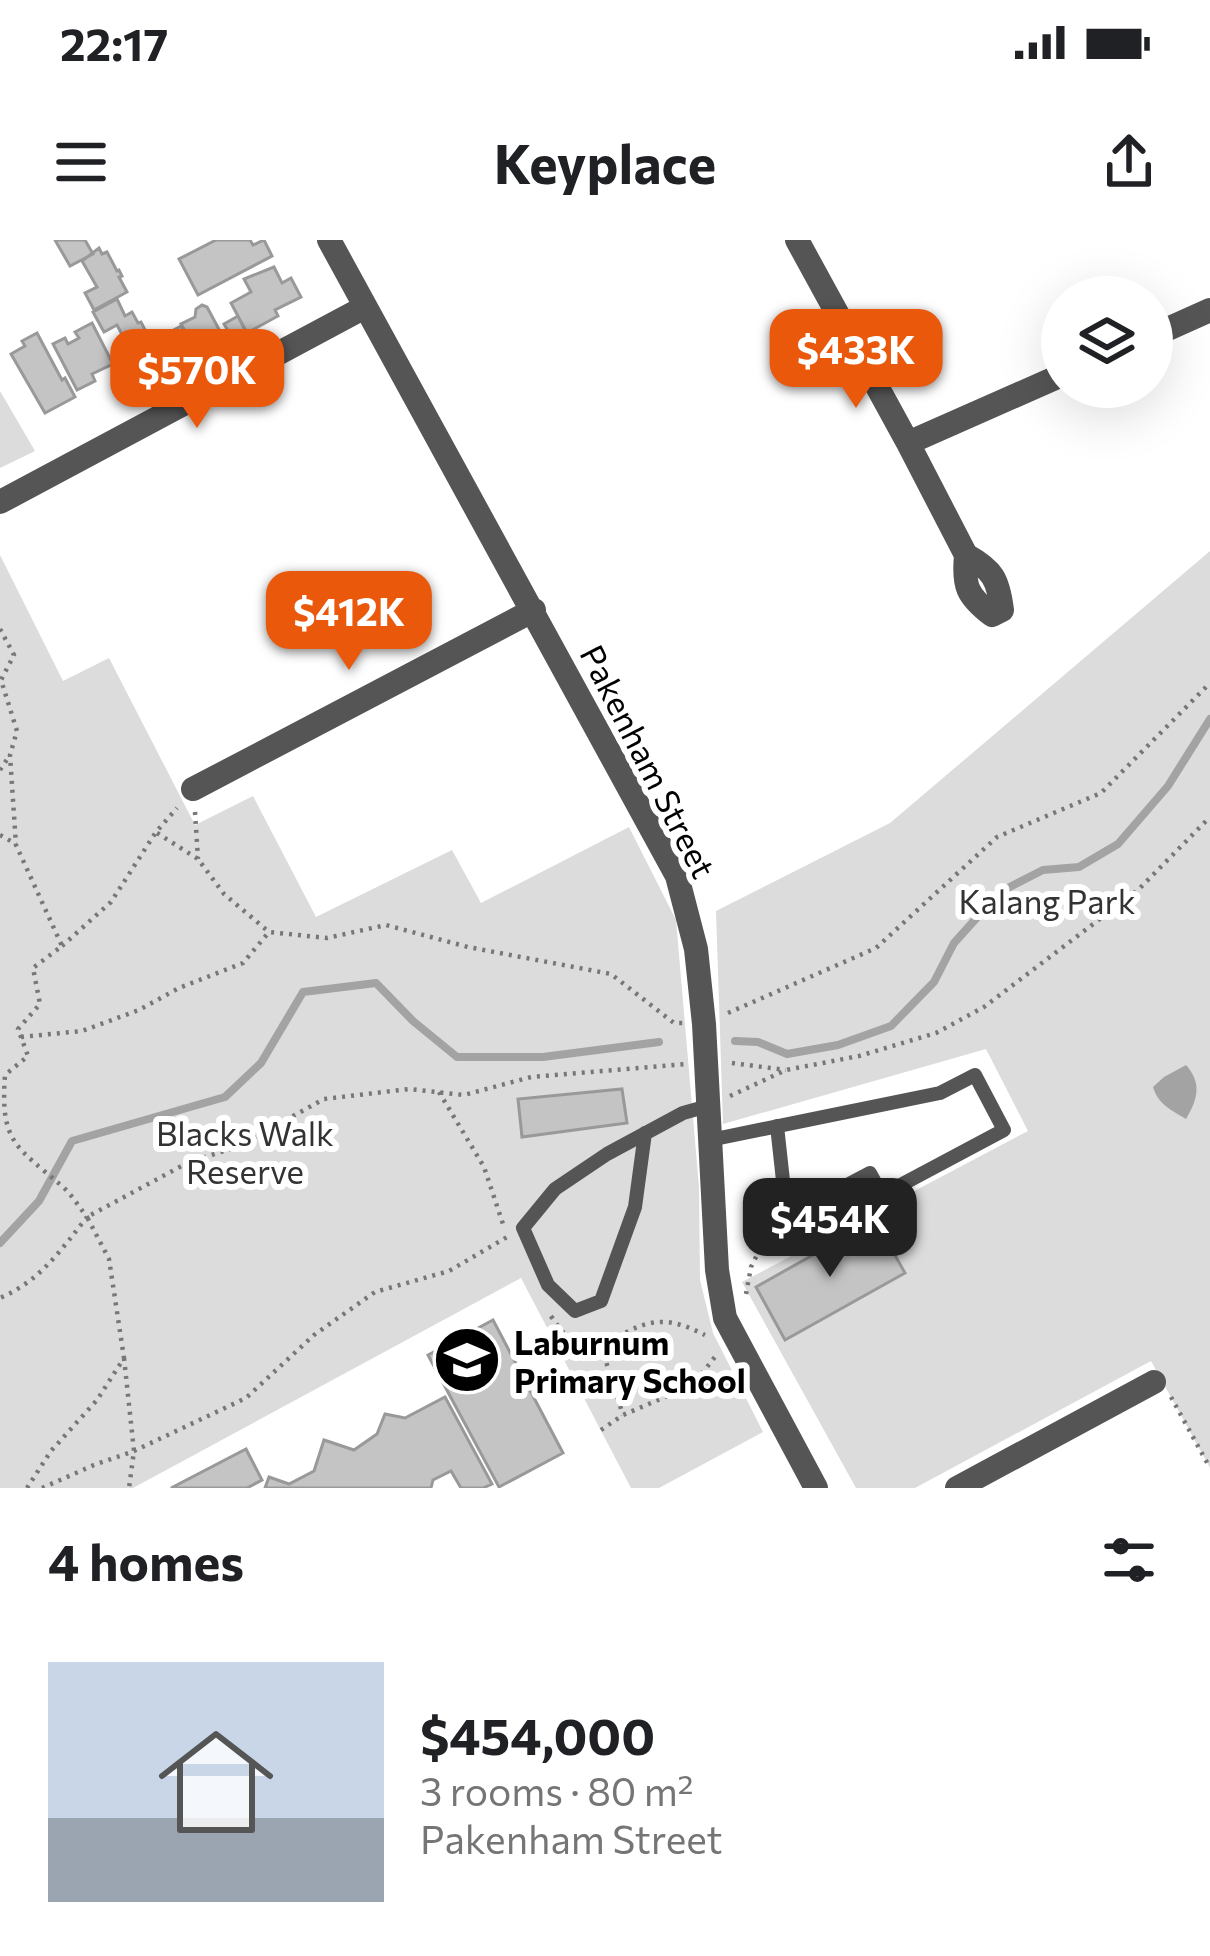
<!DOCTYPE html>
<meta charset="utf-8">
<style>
body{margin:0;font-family:Commissioner,sans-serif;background:#f2f2f2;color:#202124;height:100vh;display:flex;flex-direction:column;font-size:45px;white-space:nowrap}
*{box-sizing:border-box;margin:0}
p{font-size:39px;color:#757577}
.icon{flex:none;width:66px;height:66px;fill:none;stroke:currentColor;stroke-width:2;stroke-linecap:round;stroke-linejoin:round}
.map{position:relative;height:1248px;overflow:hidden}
.side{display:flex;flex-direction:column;background:#fff;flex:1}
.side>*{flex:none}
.tools{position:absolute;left:1041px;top:36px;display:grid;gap:24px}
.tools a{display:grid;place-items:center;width:132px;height:132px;border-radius:50%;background:#fff;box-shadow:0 12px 48px #0002;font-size:60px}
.price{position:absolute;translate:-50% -102px;padding:0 27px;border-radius:24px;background:#ea580c;color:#fff;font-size:39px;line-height:78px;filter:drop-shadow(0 3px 6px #0008)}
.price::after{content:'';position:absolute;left:50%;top:72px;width:36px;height:27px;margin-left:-18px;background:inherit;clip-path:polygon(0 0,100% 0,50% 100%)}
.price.current{background:#222;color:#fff}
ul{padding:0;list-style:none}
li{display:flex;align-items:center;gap:36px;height:300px;padding:0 48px}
li span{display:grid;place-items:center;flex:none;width:336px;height:240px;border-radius:0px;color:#555}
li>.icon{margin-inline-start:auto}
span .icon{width:144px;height:144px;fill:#fffc;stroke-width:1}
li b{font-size:51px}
h2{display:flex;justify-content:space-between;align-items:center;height:144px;padding:0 48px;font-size:51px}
.status{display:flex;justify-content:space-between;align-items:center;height:84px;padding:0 60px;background:#fff;direction:ltr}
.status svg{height:33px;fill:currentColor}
header{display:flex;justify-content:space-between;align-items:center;height:156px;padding:0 48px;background:#fff;font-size:54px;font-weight:700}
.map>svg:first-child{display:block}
.green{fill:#dcdcdc}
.water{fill:#a3a3a3}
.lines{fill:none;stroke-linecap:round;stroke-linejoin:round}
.stream{stroke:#a3a3a3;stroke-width:8}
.building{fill:#c4c4c4;stroke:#999;stroke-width:3}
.path{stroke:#777;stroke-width:4.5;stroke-dasharray:3 6;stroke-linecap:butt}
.lane{stroke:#555;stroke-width:14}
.street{stroke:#555;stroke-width:24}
.labels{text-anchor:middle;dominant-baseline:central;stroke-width:12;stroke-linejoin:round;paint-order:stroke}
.street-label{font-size:33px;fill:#000;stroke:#fff}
.park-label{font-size:33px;fill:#333;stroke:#fff}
.poi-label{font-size:33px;font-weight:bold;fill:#000;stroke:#fff;text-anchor:start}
</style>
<div class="status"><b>22:17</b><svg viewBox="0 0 49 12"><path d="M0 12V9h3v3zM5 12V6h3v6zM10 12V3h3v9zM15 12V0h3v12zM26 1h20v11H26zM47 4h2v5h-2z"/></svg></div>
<header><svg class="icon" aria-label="menu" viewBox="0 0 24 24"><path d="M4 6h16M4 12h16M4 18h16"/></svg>Keyplace<svg class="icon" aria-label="share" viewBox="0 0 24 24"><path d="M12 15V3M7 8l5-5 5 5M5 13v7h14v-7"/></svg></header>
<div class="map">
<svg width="1210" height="1248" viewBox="0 0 1210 1248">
<rect width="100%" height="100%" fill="#fff"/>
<path class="green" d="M0,151L35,211L0,228Z
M1210,311V1228L1151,1121L915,1248H856L742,1042L1028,891L986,809L723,884L716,671L890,583Z
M0,315L63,441L109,418L195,585L253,556L316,677L452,610L481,663L629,587L676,680L699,947L700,1040L713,1093L763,1192L659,1248H631L521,1038L133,1248H0Z"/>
<path class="water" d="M1186,825C1202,843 1198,859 1186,879C1171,870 1158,864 1153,847L1164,837Z"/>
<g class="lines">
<path class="stream" d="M735,801L758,802L787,814L838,805L891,786L934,742L954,703L1000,652L1043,630L1079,627L1118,604L1168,546L1210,479
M0,1003L39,961L72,901L225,857L261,823L303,752L376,743L413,781L457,817H543L659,802"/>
</g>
<path class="building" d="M55,0H85L93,14L70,26Z
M216,0H250L253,5L264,0L272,16L198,55L179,19Z
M99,8L102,14L107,12L117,31L119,30L122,36L119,37L127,52L94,70L85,53L97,47L82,21Z
M274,27L282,43L291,38L301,57L275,70L278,76L247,93L231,63L251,52L244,39Z
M117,59L125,76L132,72L138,83L141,82L156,111L160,110L162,115L130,133L117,109L127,104L117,85L104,92L93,72Z
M202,65L207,67L222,95L215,98L218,103L199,115L181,84L195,77L196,69Z
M238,76L247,94L234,101L224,84Z
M92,83L113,124L92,134L95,141L77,150L53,104L65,98L68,104L79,98L75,92Z
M181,86L193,107L178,115L166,94Z
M37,93L62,140L65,138L75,157L45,173L11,114L25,106L22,101Z
M622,849L627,883L522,897L518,859Z
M875,980L905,1033L785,1100L756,1047Z
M493,1080L563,1213L499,1247L428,1115Z
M445,1157L492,1244L483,1248H461L451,1231L433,1240L431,1248H265L269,1237L289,1244L314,1231L324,1200L354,1210L377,1194L385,1174L405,1178Z
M246,1209L262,1240L247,1248H171Z"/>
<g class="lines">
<path class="path" d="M0,389L14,415L1,440L17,491L10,515L16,605L62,706L33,728L40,764L18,789L28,816L5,835C0,903 16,906 63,947C72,955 79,967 87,977C61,1010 40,1041 0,1058
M0,530L10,515
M195,572L198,619
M157,593L198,619L224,654L269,692
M0,595L16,604
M62,706L111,662L156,592L177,568
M728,773L876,708L997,597L1101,553L1210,443
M21,797L82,791L139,770L179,748L243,723L269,692L327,698L386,685L468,707L611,734L674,783H683
M732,823L786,830
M439,852L484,927L504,987
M730,856L786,830L859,816L936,793L984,767L1138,650L1210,577
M746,1054L751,1027L758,1013
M551,1076C591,1139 615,1084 659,1082C675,1081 691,1088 705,1095
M601,1106L623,1175
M124,1118L134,1211L129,1248
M1171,1157L1210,1228
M601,1190L623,1175L693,1145L718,1113
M27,1248L51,1211L97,1160L124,1118L109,1019L87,977L189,922L237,907L324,859L409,849L464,855L531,837L685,824
M42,1248L94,1225L134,1211L246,1158L314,1095L375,1052L449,1031L507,997"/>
<path class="lane" d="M645,893L635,967L601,1061L575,1071L548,1045L523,988L555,949L607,914L683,873L708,866
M710,900L940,853L975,835L1004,890L882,955L870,933L787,977L777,886"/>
<path class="street" d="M329,0L677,636L696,709L704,784L717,1030L725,1078L816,1248
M797,0L908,203L966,315
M1152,96L1210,70
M908,203L1062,135
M0,262L365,67
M966,315C993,330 998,339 1002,370L992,375C967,356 963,346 966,315Z
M193,549L534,370
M957,1248L1154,1142"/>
</g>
<defs>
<symbol id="school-disc" viewBox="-11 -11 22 22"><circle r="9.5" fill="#000" stroke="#fff"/><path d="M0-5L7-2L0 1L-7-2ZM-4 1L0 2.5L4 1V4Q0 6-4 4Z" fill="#fff"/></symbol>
</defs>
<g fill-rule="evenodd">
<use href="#school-disc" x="429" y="1082" width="76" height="76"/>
</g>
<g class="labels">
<g class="street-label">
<text transform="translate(649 521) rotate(63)">Pakenham Street</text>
</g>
<g class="park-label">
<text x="1047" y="660">Kalang Park</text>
<text x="245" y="892">Blacks Walk<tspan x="245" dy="38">Reserve</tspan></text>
</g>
<g class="poi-label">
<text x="514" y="1101">Laburnum<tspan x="514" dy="38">Primary School</tspan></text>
</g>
</g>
</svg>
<div class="tools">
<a><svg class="icon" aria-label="layers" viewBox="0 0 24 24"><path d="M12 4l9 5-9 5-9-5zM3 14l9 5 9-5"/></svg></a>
</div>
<b class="price" style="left:856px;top:171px">$433K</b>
<b class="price" style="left:197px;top:191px">$570K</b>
<b class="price" style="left:349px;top:433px">$412K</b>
<b class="price current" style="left:830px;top:1040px">$454K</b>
</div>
<section class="side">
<h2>4 homes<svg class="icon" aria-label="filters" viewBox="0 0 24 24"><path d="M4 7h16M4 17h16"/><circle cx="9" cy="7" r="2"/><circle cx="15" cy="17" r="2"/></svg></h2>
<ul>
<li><span style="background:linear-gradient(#c9d6e8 65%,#9aa5b1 0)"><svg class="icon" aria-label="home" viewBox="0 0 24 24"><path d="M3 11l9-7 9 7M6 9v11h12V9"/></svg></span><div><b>$454,000</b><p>3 rooms · 80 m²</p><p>Pakenham Street</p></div></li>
</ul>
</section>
